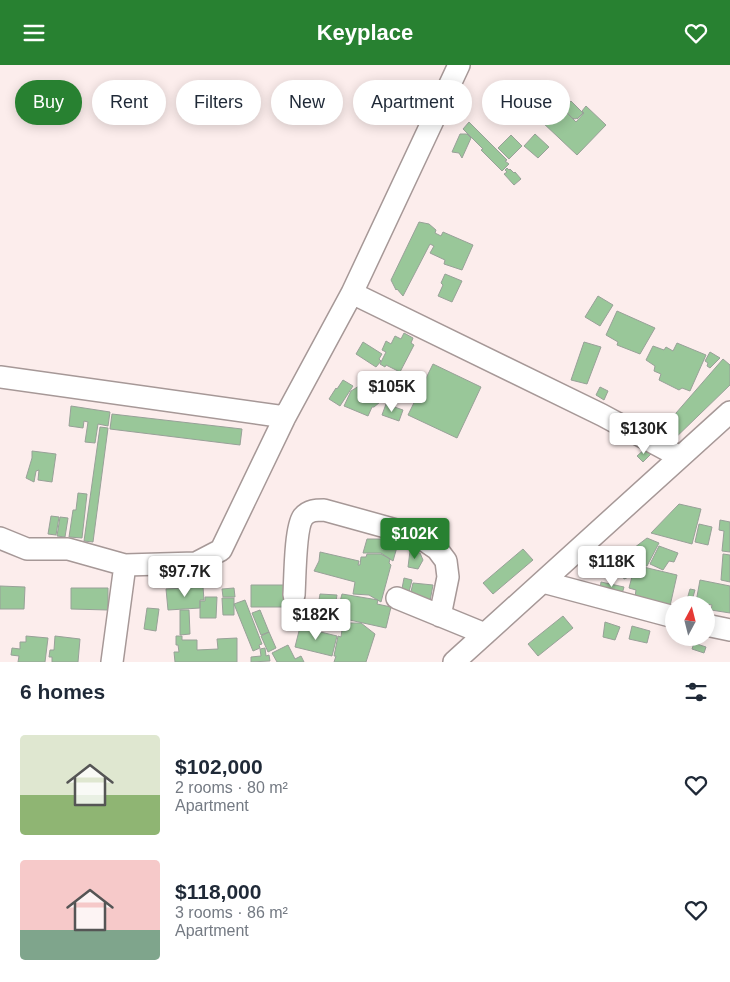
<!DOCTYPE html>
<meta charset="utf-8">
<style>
body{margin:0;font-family:Helvetica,sans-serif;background:#f6f6f7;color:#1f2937;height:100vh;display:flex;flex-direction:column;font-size:19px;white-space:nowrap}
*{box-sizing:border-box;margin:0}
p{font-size:16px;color:#747a83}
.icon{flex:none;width:28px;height:28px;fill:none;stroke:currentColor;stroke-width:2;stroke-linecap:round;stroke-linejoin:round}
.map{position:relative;height:597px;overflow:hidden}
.sheet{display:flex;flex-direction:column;background:#fff;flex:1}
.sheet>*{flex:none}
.banner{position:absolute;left:15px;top:15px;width:700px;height:45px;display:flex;gap:10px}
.needle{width:32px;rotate:7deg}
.buttons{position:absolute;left:665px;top:531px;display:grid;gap:10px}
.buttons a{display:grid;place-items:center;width:50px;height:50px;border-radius:50%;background:#fff;box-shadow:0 2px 12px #0003;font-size:25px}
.price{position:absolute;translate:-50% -42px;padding:0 11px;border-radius:5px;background:#fff;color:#222;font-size:16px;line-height:32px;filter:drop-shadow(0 1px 2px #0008)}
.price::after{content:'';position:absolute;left:50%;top:30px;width:15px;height:11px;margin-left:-8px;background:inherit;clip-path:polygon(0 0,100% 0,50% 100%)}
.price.active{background:#288131;color:#fff}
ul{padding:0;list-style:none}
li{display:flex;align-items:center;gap:15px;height:125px;padding:0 20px}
li span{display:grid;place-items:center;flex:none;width:140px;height:100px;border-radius:5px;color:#555}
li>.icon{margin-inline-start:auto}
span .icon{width:60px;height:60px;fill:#fffc;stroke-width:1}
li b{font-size:21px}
h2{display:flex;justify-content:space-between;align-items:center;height:60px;padding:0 20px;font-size:21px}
.pill{padding:0 18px;border-radius:22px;background:#fff;box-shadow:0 2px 12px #0003;font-size:18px;line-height:45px}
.pill.active{background:#288131;color:#fff}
header{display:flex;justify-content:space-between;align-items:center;height:65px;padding:0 20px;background:#288131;color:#fff;font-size:22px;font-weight:700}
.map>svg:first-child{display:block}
.building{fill:#99c799;stroke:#98a198}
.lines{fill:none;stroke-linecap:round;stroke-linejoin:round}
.minor-casing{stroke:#a69897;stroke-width:24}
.minor{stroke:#fff;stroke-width:21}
</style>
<header><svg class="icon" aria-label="menu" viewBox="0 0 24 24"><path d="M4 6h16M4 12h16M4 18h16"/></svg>Keyplace<svg class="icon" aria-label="heart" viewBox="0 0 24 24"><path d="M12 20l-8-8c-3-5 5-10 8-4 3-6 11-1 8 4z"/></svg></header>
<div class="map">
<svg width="730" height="597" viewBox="0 0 730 597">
<rect width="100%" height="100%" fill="#fcedec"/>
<path class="building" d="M571,36L583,48L577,54V53L575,54L572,53L563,43Z
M586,41L606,60L577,90L541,56L549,48L555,53L563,44L576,57L584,48L582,46Z
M469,57L507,95L505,96L509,99L502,106L481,85L483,84L463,64Z
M460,69H467L471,73L462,93L459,88L452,87Z
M535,69L549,82L538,93L524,81Z
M511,70L522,81L509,94L498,83Z
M507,103L509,105L510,104L514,108L515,107L521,114L514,120L504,109L507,107L505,105Z
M419,157L429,159L436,165L435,168L441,171L443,167L473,180L462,205L444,199L445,195L430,188L434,181L430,179L403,231L397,224L396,225L391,215Z
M445,209L462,216L452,237L438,231L443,220L441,218Z
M598,231L613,240L600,261L585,252Z
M617,246L655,263L640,289L617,280L618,277L606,270Z
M404,268L413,273L411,278L414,280L400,307L386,300L385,302L380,299L386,287L382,285L386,276L391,279L395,271L401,274Z
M363,277L382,289L379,294L381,296L376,302L356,289Z
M584,277L601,282L587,319L571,315Z
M677,278L706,290L690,326L682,323L679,325L659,315L661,309L654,306L655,301L646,295L653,281L664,285L666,282L673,286Z
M710,287L720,293L710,303L707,301L708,298L705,296Z
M723,294L730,300V320L668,380L656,371Z
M433,299L481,322L457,373L408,350Z
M343,315L353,321L340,341L329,334L336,323L337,324Z
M359,321L386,332L374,342H372L368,351L344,341L351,326Z
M600,322L608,326L604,335L596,330Z
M386,339L403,345L399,356L382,350Z
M71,341L110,347L108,361L98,359L95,378L85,377L88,357L84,356L83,363L69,361Z
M112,349L242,364L240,380L110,364Z
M100,362L108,363L93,477L84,476Z
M646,383L652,388L643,397L637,391Z
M32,386L56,389L52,417L38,415L39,405L36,406L34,417L26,413L32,393Z
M78,428L87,429L82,473L69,472L73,445H76Z
M679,439L701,444L692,479L651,468Z
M51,451L59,452L56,470L48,469Z
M60,452L68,453L65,472L57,471Z
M720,455L730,457V487L722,486L724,466L719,465Z
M699,459L712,462L708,480L695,477Z
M647,473L659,478L647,501L635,499L631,511L624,514L617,496Z
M367,474H385L397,482L393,496L381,488H363Z
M659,481L678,488L674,497L669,496L663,505L650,499Z
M523,484L533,495L493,529L483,518Z
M410,486L420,488L423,495L418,504L408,502Z
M320,487L359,496L358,500H360L361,492H366L367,489H381L390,494L389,498L391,500L381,537L369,530L353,529L355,517L314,506L319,496Z
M723,489L730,490V517L721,515Z
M635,500L677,510L670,541L635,532L636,525L629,523Z
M404,513L412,515L408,531L401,529Z
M700,515L730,521V548L711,545L712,540L696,537Z
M601,517L624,522L622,529L600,524Z
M413,518L433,520L430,536L410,531Z
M251,520H291L292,542H251Z
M0,521L25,522L24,544H0Z
M203,522L204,535H200V543L168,545L166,524Z
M71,523H108V545L71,544Z
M234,523L235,532H223L222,524Z
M690,524L695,525L691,539L686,538Z
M320,529L337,530L336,536L319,535Z
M342,529L378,535L377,539L391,542L386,563L336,552Z
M205,532H217L216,553H200V536H205Z
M222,533H234V550H223Z
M245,535L262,579L259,580L260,583L253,586L234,539Z
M147,543L159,544L156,566L144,564Z
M180,545H189L190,569L180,570Z
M260,545L269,567L261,570L252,548Z
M563,551L573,563L538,591L528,579Z
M605,557L620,562L615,575L603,572Z
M343,558H361L375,569L366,597H334L336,591H334L338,571L341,572Z
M632,561L650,566L647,578L629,574Z
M300,562L337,571L332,591L295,582Z
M269,567L276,583L268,587L261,571Z
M26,571L48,573L45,597H18L19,591L11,590L12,583L20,584V577H26Z
M55,571L80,574L78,597H52V592H49L50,585H54Z
M176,571H182V575H197V585L218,584L217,574L237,573V597H175L174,587H179L178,580H176Z
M694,578L706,582L704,588L692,584Z
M288,580L295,594L301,591L304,597H277L272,588Z
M265,583L266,591L269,590L270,596L251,597V592L261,591L260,584Z"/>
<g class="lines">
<defs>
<path id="minor" d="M352,228L602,350L680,392
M0,312L285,352
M0,473L27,484H68L125,500L196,498L221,485L285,352L352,228L459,0
M543,517L674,552
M294,530C295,514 295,463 303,452C309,445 316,445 324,445L418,471L437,484L446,496L448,512L440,551
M397,533L485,569
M706,560L730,565
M112,597L125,500
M454,597L730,347"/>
</defs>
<use href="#minor" class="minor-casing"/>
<use href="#minor" class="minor"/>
</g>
</svg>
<div class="buttons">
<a><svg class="needle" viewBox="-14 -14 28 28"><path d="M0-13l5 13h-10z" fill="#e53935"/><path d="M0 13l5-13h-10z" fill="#747a83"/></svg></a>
</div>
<b class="price" style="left:392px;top:348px">$105K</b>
<b class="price" style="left:644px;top:390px">$130K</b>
<b class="price active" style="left:415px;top:495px">$102K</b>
<b class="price" style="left:612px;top:523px">$118K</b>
<b class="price" style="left:185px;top:533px">$97.7K</b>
<b class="price" style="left:316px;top:576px">$182K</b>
<div class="banner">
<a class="pill active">Buy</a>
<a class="pill">Rent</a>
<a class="pill">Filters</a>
<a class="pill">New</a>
<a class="pill">Apartment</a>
<a class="pill">House</a>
</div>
</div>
<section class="sheet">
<h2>6 homes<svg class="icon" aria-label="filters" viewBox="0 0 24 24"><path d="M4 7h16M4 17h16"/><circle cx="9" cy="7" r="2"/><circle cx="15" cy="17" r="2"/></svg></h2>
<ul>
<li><span style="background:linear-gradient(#dfe7d0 60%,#8fb573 0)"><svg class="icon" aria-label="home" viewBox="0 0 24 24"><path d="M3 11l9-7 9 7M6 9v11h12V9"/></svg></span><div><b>$102,000</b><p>2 rooms · 80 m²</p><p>Apartment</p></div><svg class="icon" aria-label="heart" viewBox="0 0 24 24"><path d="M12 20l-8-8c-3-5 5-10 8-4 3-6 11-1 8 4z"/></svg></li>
<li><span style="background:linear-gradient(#f6c9c9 70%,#7fa58c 0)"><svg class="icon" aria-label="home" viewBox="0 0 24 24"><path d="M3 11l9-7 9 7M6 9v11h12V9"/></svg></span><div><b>$118,000</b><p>3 rooms · 86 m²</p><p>Apartment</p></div><svg class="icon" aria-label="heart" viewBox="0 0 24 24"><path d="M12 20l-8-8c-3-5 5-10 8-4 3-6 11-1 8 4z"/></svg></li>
</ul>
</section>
